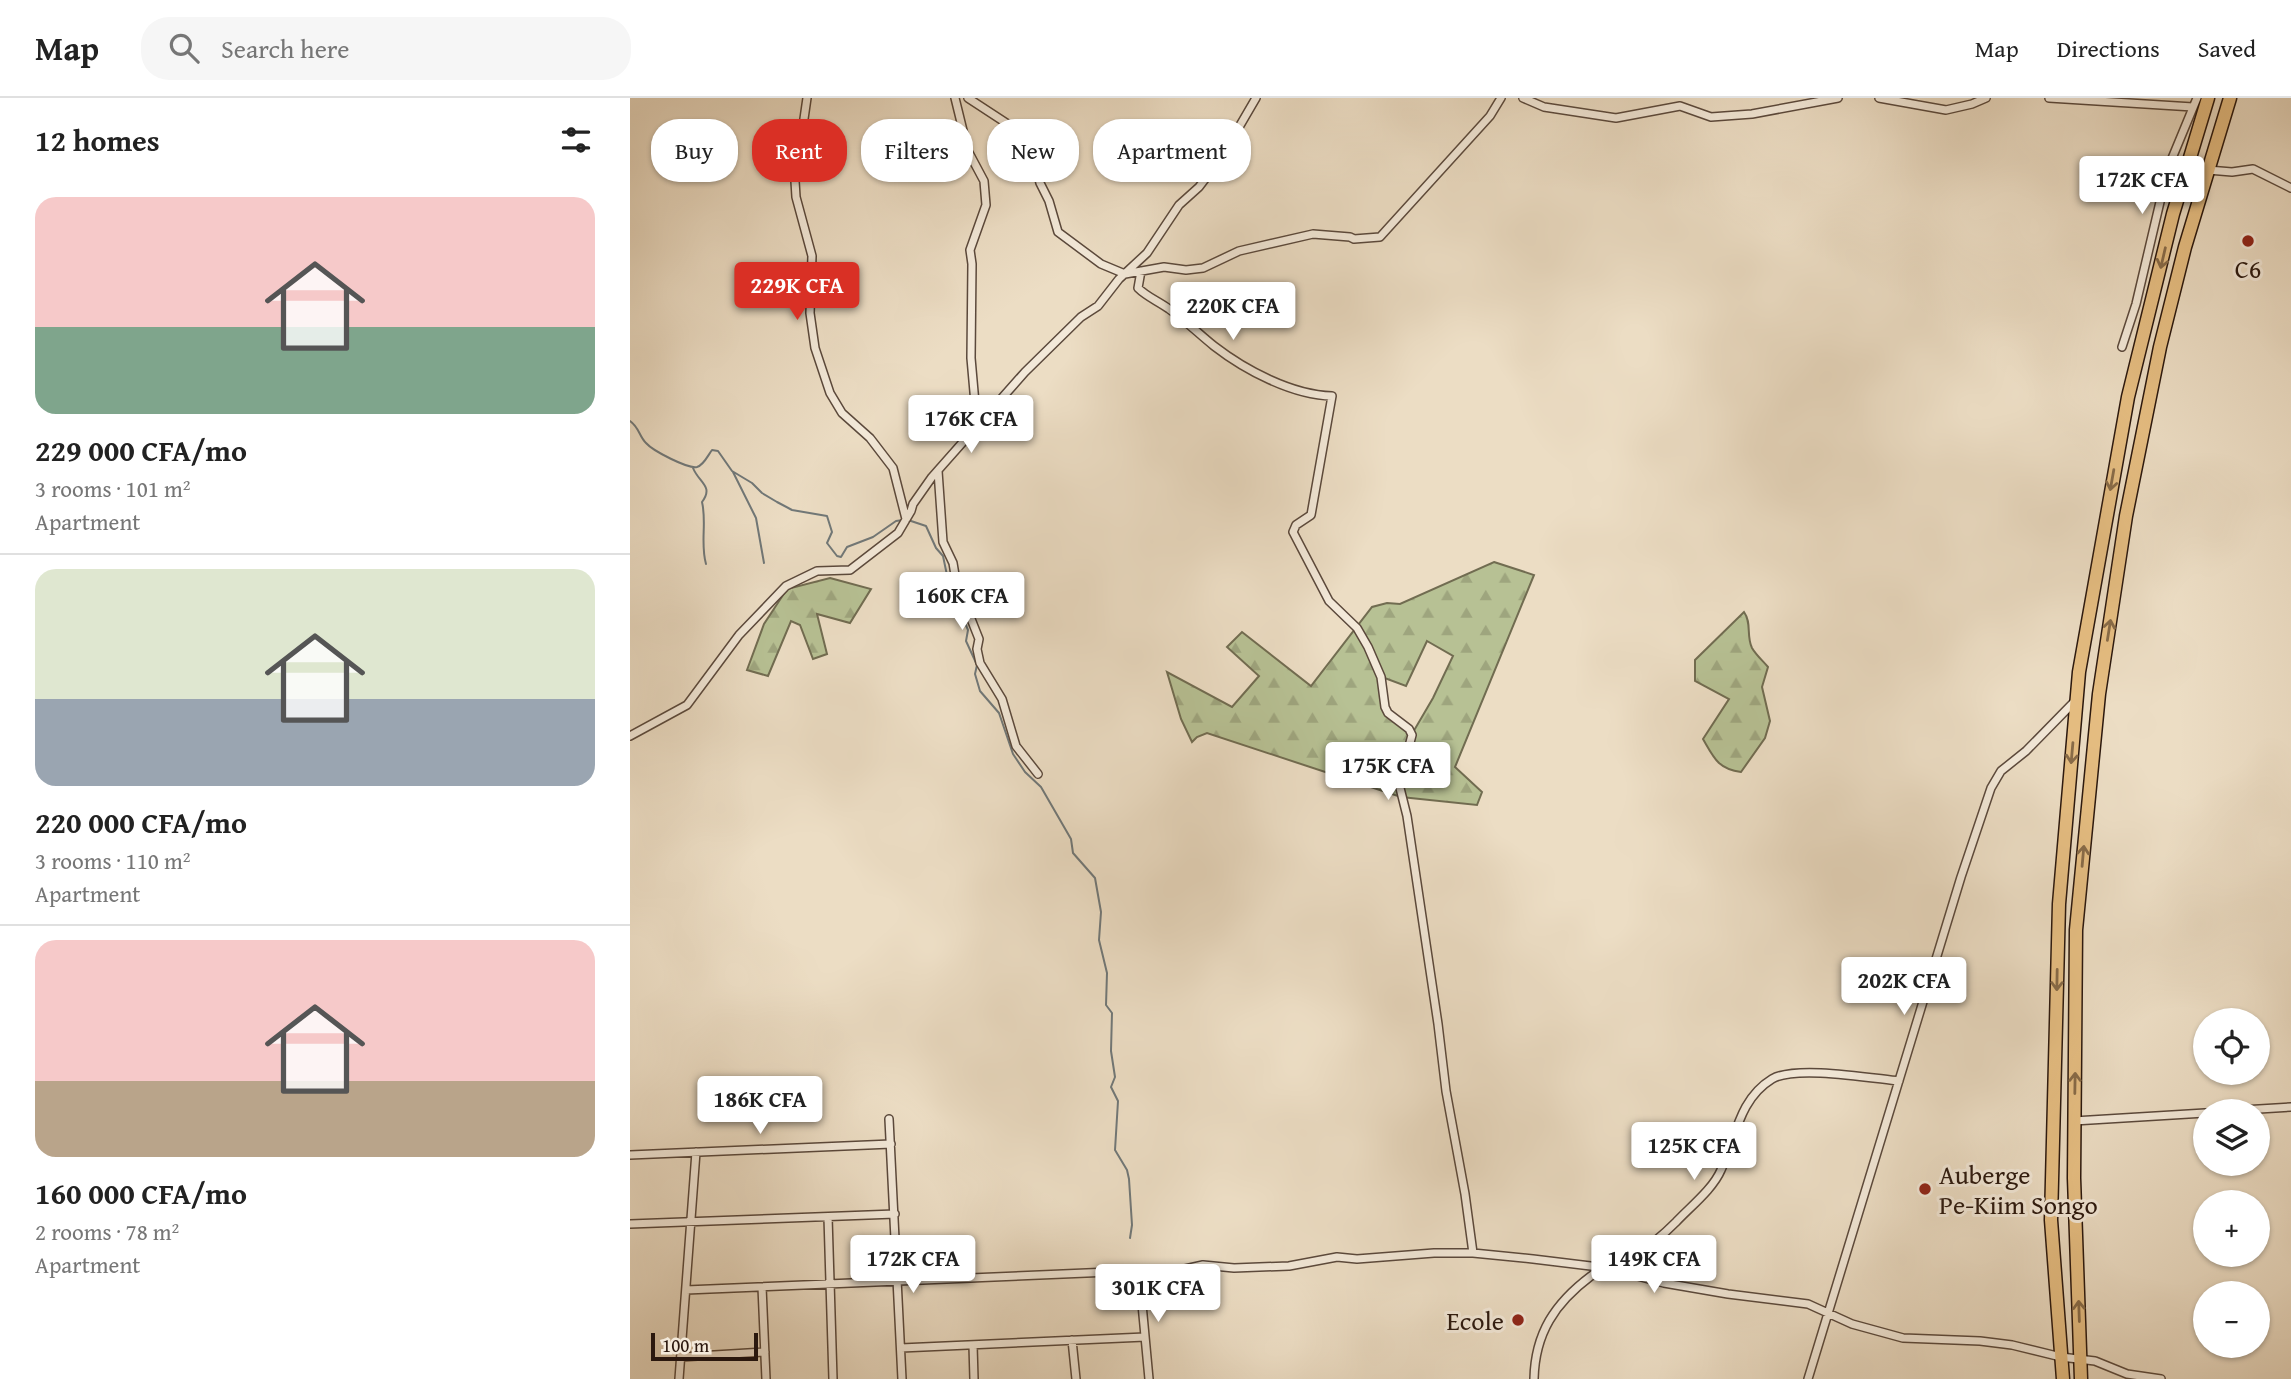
<!DOCTYPE html>
<meta charset="utf-8">
<style>
body{margin:0;font-family:"Gentium Book Plus",serif;background:#f6f6f6;color:#222;height:100vh;display:flex;flex-direction:column;font-size:26px;white-space:nowrap}
*{box-sizing:border-box;margin:0}
p{font-size:23px;color:#767676}
.icon{flex:none;width:38px;height:38px;fill:none;stroke:currentColor;stroke-width:2;stroke-linecap:round;stroke-linejoin:round}
.map{position:relative;flex:1;overflow:hidden}
.panel{display:flex;flex-direction:column;background:#fff;width:630px}
.panel>*{flex:none}
.banner{position:absolute;left:21px;top:21px;width:665px;height:63px;display:flex;gap:14px}
.tools{position:absolute;left:1563px;top:910px;display:grid;gap:14px}
.tools a{display:grid;place-items:center;width:77px;height:77px;border-radius:50%;background:#fff;box-shadow:0 2px 5px #0004;font-size:35px}
.scale{position:absolute;left:21px;bottom:18px;width:107px;box-sizing:border-box;padding-left:7px;border:4px solid #2b180e;border-top:0;font-size:19px;line-height:24px;white-space:nowrap;color:#2b180e;-webkit-text-stroke:5px #f3e9d9;paint-order:stroke}
.price{position:absolute;translate:-50% -60px;padding:0 16px;border-radius:7px;background:#fff;color:#222;font-size:23px;line-height:46px;filter:drop-shadow(0 2px 4px #0008)}
.price::after{content:'';position:absolute;left:50%;top:42px;width:21px;height:16px;margin-left:-10px;background:inherit;clip-path:polygon(0 0,100% 0,50% 100%)}
.price.selected{background:#d93025;color:#fff}
ul{padding:0;list-style:none}
li{display:grid;align-content:center;gap:14px;height:371px;padding:0 35px}
li+li{border-top:2px solid #e0e0e0}
li span{display:grid;place-items:center;height:217px;border-radius:21px;color:#555}
li>.icon{margin-inline-start:auto}
span .icon{width:126px;height:126px;fill:#fffc;stroke-width:1}
li b{font-size:30px}
h2{display:flex;justify-content:space-between;align-items:center;height:84px;padding:0 35px;font-size:30px}
.tag{padding:0 24px;border-radius:28px;background:#fff;box-shadow:0 2px 5px #0004;font-size:24px;line-height:63px}
.tag.selected{background:#d93025;color:#fff}
header{display:flex;align-items:center;gap:42px;box-sizing:border-box;height:98px;padding:0 35px;background:#fff;border-bottom:2px solid #e0e0e0}
header strong{font-size:33px}
nav{display:flex;gap:38px;margin-inline-start:auto;font-size:24px}
.search{width:490px;height:63px;background:#f6f6f6;display:flex;align-items:center;gap:18px;box-sizing:border-box;padding:0 24px;border-radius:28px;color:#767676;font-size:26px}
main{display:flex;flex:1;min-height:0}
.map>svg:first-child{display:block}
.forest{fill:url(#forest-firs);stroke:#716c51;stroke-width:2;fill-rule:evenodd}
.lines{fill:none;stroke-linecap:round;stroke-linejoin:round}
.stream{stroke:#717878;stroke-width:2}
.street-casing{stroke:#5b493c;stroke-width:10}
.highway-casing{stroke:#2b180e;stroke-width:15}
.street{stroke:#f3e9d9;stroke-width:7}
.highway{stroke:#e6be82;stroke-width:12}
.oneway{stroke:#886b48}
.poi-dot{fill:#8f2418;stroke:#f3e9d9;stroke-width:2.5}
.labels{text-anchor:middle;dominant-baseline:central;stroke-width:6;stroke-linejoin:round;paint-order:stroke}
.poi-label{font-size:26px;fill:#2b180e;stroke:#f3e9d9}
</style>
<header>
<strong>Map</strong>
<div class="search"><svg class="icon" aria-label="search" viewBox="0 0 24 24"><circle cx="10" cy="10" r="6"/><path d="M15 15l6 6"/></svg>Search here</div>
<nav><a>Map</a><a>Directions</a><a>Saved</a></nav>
</header>
<main>
<section class="panel">
<h2>12 homes<svg class="icon" aria-label="filters" viewBox="0 0 24 24"><path d="M4 7h16M4 17h16"/><circle cx="9" cy="7" r="2"/><circle cx="15" cy="17" r="2"/></svg></h2>
<ul>
<li><span style="background:linear-gradient(#f6c9c9 60%,#7fa58c 0)"><svg class="icon" aria-label="home" viewBox="0 0 24 24"><path d="M3 11l9-7 9 7M6 9v11h12V9"/></svg></span><div><b>229 000 CFA/mo</b><p>3 rooms · 101 m²</p><p>Apartment</p></div></li>
<li><span style="background:linear-gradient(#dfe7d0 60%,#9aa5b1 0)"><svg class="icon" aria-label="home" viewBox="0 0 24 24"><path d="M3 11l9-7 9 7M6 9v11h12V9"/></svg></span><div><b>220 000 CFA/mo</b><p>3 rooms · 110 m²</p><p>Apartment</p></div></li>
<li><span style="background:linear-gradient(#f6c9c9 65%,#b9a48a 0)"><svg class="icon" aria-label="home" viewBox="0 0 24 24"><path d="M3 11l9-7 9 7M6 9v11h12V9"/></svg></span><div><b>160 000 CFA/mo</b><p>2 rooms · 78 m²</p><p>Apartment</p></div></li>
</ul>
</section>
<div class="map">
<svg width="1661" height="1281" viewBox="0 0 1661 1281">
<defs>
<pattern id="forest-firs" width="22" height="20" patternUnits="userSpaceOnUse" patternTransform="scale(1.75)"><rect width="22" height="20" fill="#b7c194"/><path d="M5 1l3.5 6h-7zM16 11l3.5 6h-7z" fill="#9ea57e"/></pattern>
</defs>
<rect width="100%" height="100%" fill="#ecddc4"/>
<filter id="stains"><feTurbulence type="fractalNoise" baseFrequency=".00286" numOctaves="4"/><feColorMatrix values="0 0 0 0 .2 0 0 0 0 .09 0 0 0 0 .02 0 0 0 .5 -.17"/></filter>
<radialGradient id="worn" r=".72"><stop offset=".6" stop-color="#630" stop-opacity="0"/><stop offset="1" stop-color="#630" stop-opacity=".3"/></radialGradient>
<path class="forest" d="M864,464L904,477L825,669L852,694L847,707L771,699L577,635L567,639L562,644L551,621L537,574L602,609L629,578L597,549L612,534L681,588L742,509L757,505L770,506ZM797,543L823,558L803,600L782,636L755,609L752,579L776,588Z
M200,480L241,491L220,525L187,516L197,556L183,561L170,527L161,523L138,578L117,572L134,526L157,491Z
M1114,514C1122,525 1116,538 1122,550C1126,557 1133,563 1138,569L1132,589L1140,623L1135,640L1111,674C1088,671 1084,660 1073,641L1099,601L1065,583V562Z"/>
<g class="lines">
<path class="stream" d="M0,323C9,329 9,338 16,345C23,353 58,371 67,369C74,367 78,357 82,352L88,353L102,373L122,385L132,395L147,404L162,412L197,418L202,434L197,445L207,458L211,459L217,449L243,439L266,423L273,422
M63,370C69,385 84,388 72,404C77,425 70,445 76,466
M103,374L126,420L134,465
M278,422L296,428L306,450L313,458L323,506L335,525L338,532L336,543L347,567L345,576L350,593L369,615L383,656L395,674L411,689L441,741L443,755L465,780L471,814L469,842L477,875L476,907L482,915L481,953L485,979L481,989L488,1003L485,1052L497,1072L499,1081L502,1127L500,1140"/>
<defs>
<path id="street" d="M177,0L165,83L166,99L182,158L180,215L185,250L200,295L212,315L240,340L263,370L276,421
M325,0L338,53L354,83L356,107L340,152L342,166L341,260L347,328
M338,0L399,40L410,85L419,103L428,134L471,166L495,176L534,169L556,172L573,170L609,153L683,136L720,139L724,141L750,139L860,18L871,0
M893,0L914,9L986,20L1050,8L1081,19L1122,16L1208,0
M1249,0L1316,12L1342,6L1356,0
M1419,0L1563,9
M1578,72L1602,74L1623,71L1661,90
M511,173L508,190C517,199 528,203 539,211C555,222 569,236 584,248C615,272 662,297 702,298L681,417L666,427L663,434L699,503L727,530L738,549L751,579L755,609L758,615L779,631L782,637L769,686L777,718L808,926L816,993L835,1096L843,1155
M1492,249L1506,206L1538,70L1567,0
M308,373L313,444L323,465L326,483L349,541L347,551L350,565L372,601L386,648L408,676
M0,638L57,607L109,537L156,488L187,473L220,472L268,435L281,413L283,406L302,379L395,274L451,219L468,208L489,181L517,155L549,107L569,89L591,60L626,0
M1596,1013L1661,1009
M259,1021L272,1281
M1444,1023L1575,1015
M0,1057L261,1046
M198,1119L203,1281
M0,1126L265,1116
M509,1174L519,1281
M132,1189L136,1281
M56,1192L527,1172L546,1173L573,1167L604,1170L659,1168L707,1159L727,1161L804,1155H843L903,1161L977,1170L1034,1185L1098,1196L1178,1206L1222,1226L1273,1240L1350,1243L1382,1247L1431,1259L1465,1263L1497,1276L1531,1281
M442,1242L446,1281
M343,1247L344,1281
M271,1250L515,1239
M51,1259L135,1254
M49,1281L66,1054
M904,1281C905,1235 925,1205 961,1178C975,1168 994,1163 1009,1154C1023,1146 1034,1136 1046,1124C1060,1109 1083,1091 1091,1072C1106,1039 1109,1001 1142,981C1165,967 1240,980 1269,983
M1178,1281L1331,779L1361,690L1371,673L1396,653L1446,602"/>
<path id="highway" d="M1433,1281L1421,1122L1429,806L1449,574L1498,299L1543,116L1578,0
M1451,1281L1444,1080L1446,832L1469,596L1496,418L1530,249L1555,149L1600,0"/>
</defs>
<use href="#street" class="street-casing"/>
<use href="#highway" class="highway-casing"/>
<use href="#street" class="street"/>
<use href="#highway" class="highway"/>
</g>
<defs><path id="oneway-shaft" d="M-6 0H5M1.5-3L5.5 0L1.5 3" fill="none" stroke-width="1.6" stroke-linecap="round" stroke-linejoin="round" transform="scale(1.75)"/></defs>
<g class="oneway">
<use href="#oneway-shaft" transform="translate(1533 160) rotate(103)"/>
<use href="#oneway-shaft" transform="translate(1482 382) rotate(100)"/>
<use href="#oneway-shaft" transform="translate(1479 532) rotate(-81)"/>
<use href="#oneway-shaft" transform="translate(1442 655) rotate(95)"/>
<use href="#oneway-shaft" transform="translate(1453 758) rotate(-85)"/>
<use href="#oneway-shaft" transform="translate(1427 882) rotate(91)"/>
<use href="#oneway-shaft" transform="translate(1445 985) rotate(-89)"/>
<use href="#oneway-shaft" transform="translate(1449 1213) rotate(-92)"/>
</g>
<g class="poi-dot">
<circle cx="1618" cy="143" r="7"/>
<circle cx="1295" cy="1091" r="7"/>
<circle cx="888" cy="1222" r="7"/>
</g>
<g class="labels">
<g class="poi-label">
<text x="1618" y="170">C6</text>
<text x="1309" y="1076" text-anchor="start">Auberge<tspan x="1309" dy="30">Pe-Kiim Songo</tspan></text>
<text x="874" y="1222" text-anchor="end">Ecole</text>
</g>
</g>
<rect width="100%" height="100%" filter="url(#stains)"/>
<rect width="100%" height="100%" fill="url(#worn)"/>
</svg>
<div class="tools">
<a><svg class="icon" aria-label="locate" viewBox="0 0 24 24"><circle cx="12" cy="12" r="6"/><path d="M12 2v4M12 18v4M2 12h4M18 12h4"/></svg></a>
<a><svg class="icon" aria-label="layers" viewBox="0 0 24 24"><path d="M12 4l9 5-9 5-9-5zM3 14l9 5 9-5"/></svg></a>
<a>+</a>
<a>−</a>
</div>
<div class="scale">100 m</div>
<b class="price" style="left:1512px;top:118px">172K CFA</b>
<b class="price selected" style="left:167px;top:224px">229K CFA</b>
<b class="price" style="left:603px;top:244px">220K CFA</b>
<b class="price" style="left:341px;top:357px">176K CFA</b>
<b class="price" style="left:332px;top:534px">160K CFA</b>
<b class="price" style="left:758px;top:704px">175K CFA</b>
<b class="price" style="left:1274px;top:919px">202K CFA</b>
<b class="price" style="left:130px;top:1038px">186K CFA</b>
<b class="price" style="left:1064px;top:1084px">125K CFA</b>
<b class="price" style="left:283px;top:1197px">172K CFA</b>
<b class="price" style="left:1024px;top:1197px">149K CFA</b>
<b class="price" style="left:528px;top:1226px">301K CFA</b>
<div class="banner">
<a class="tag">Buy</a>
<a class="tag selected">Rent</a>
<a class="tag">Filters</a>
<a class="tag">New</a>
<a class="tag">Apartment</a>
</div>
</div>
</main>
